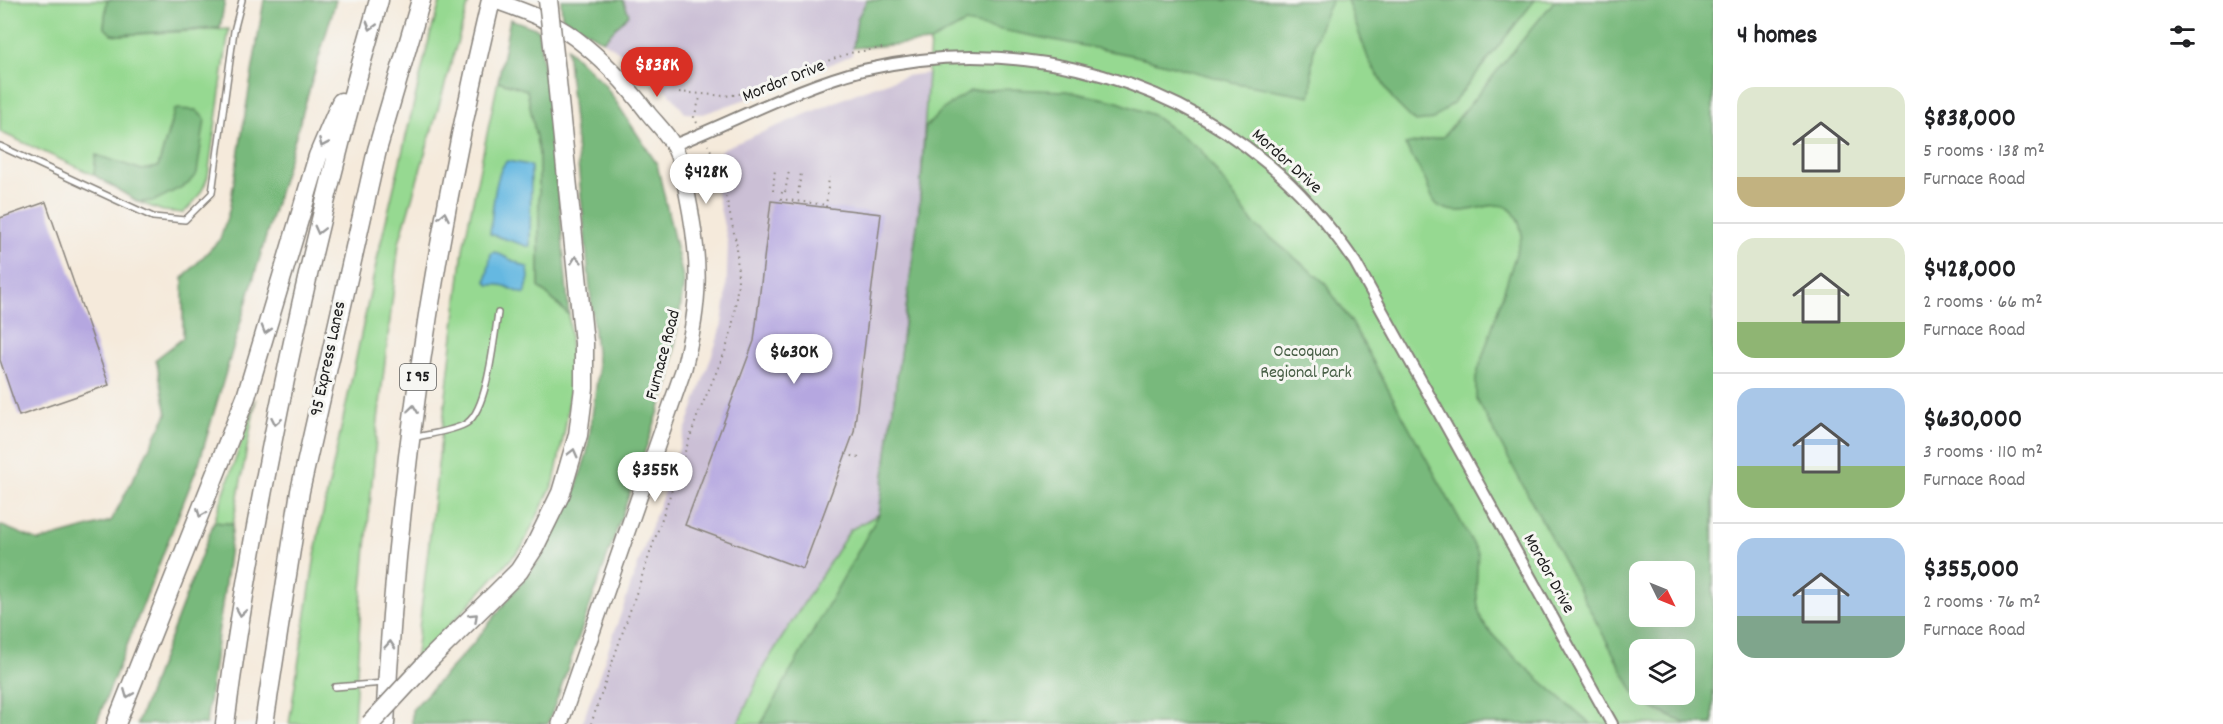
<!DOCTYPE html>
<meta charset="utf-8">
<style>
body{margin:0;font-family:Dekko,sans-serif;background:#f6f6f6;color:#202124;height:100vh;display:flex;flex-direction:column;font-size:22px;white-space:nowrap}
*{box-sizing:border-box;margin:0}
p{font-size:20px;color:#757577}
.icon{flex:none;width:33px;height:33px;fill:none;stroke:currentColor;stroke-width:2;stroke-linecap:round;stroke-linejoin:round}
.map{position:relative;flex:1;overflow:hidden}
.side{display:flex;flex-direction:column;background:#fff;width:510px}
.side>*{flex:none}
.needle{width:39px;rotate:133deg}
.tools{position:absolute;left:1629px;top:561px;display:grid;gap:12px}
.tools a{display:grid;place-items:center;width:66px;height:66px;border-radius:12px;background:#fff;box-shadow:0 6px 24px #0002;font-size:30px}
.price{position:absolute;translate:-50% -51px;padding:0 14px;border-radius:21px;background:#fff;color:#222;font-size:20px;line-height:39px;filter:drop-shadow(0 2px 3px #0008)}
.price::after{content:'';position:absolute;left:50%;top:36px;width:18px;height:14px;margin-left:-9px;background:inherit;clip-path:polygon(0 0,100% 0,50% 100%)}
.price.current{background:#d93025;color:#fff}
ul{padding:0;list-style:none}
li{display:flex;align-items:center;gap:18px;height:150px;padding:0 24px}
li+li{border-top:2px solid #e0e0e0}
li span{display:grid;place-items:center;flex:none;width:168px;height:120px;border-radius:18px;color:#555}
li>.icon{margin-inline-start:auto}
span .icon{width:72px;height:72px;fill:#fffc;stroke-width:1}
li b{font-size:26px}
h2{display:flex;justify-content:space-between;align-items:center;height:72px;padding:0 24px;font-size:26px}
main{display:flex;flex:1;min-height:0}
.map>svg:first-child{display:block}
.industrial{fill:#cbbfd5}
.green{fill:#96d991;stroke:#597a56;stroke-width:1.5;fill-rule:evenodd}
.forest{fill:#78b97b;stroke:#4a6a4c;stroke-width:1.5;fill-rule:evenodd}
.water{fill:#65b8e1;stroke:#406a7e;stroke-width:1.5}
.building{fill:#b5a7e0}
.lines{fill:none;stroke-linecap:round;stroke-linejoin:round}
.service-casing{stroke:#88837c;stroke-width:8}
.minor-casing{stroke:#88837c;stroke-width:14}
.secondary-casing{stroke:#88837c;stroke-width:18}
.motorway-casing{stroke:#88837c;stroke-width:21}
.path{stroke:#88837c;stroke-width:2;stroke-dasharray:1.5 4.5;stroke-linecap:butt}
.service{stroke:#fff;stroke-width:5}
.minor{stroke:#fff;stroke-width:10}
.secondary{stroke:#fff;stroke-width:15}
.motorway{stroke:#fff;stroke-width:18}
.motorway-bridge-casing{stroke:#88837c;stroke-width:21;stroke-linecap:butt}
.motorway-bridge{stroke:#fff;stroke-width:18}
.oneway{stroke:#999}
.labels{text-anchor:middle;dominant-baseline:central;stroke-width:6;stroke-linejoin:round;paint-order:stroke}
.shield{fill:#f6f6f2;stroke:#5d5d5c;stroke-width:1.5}
.shield-label{font-size:16px;font-weight:bold;fill:#1c1c1c}
.street-label{font-size:18px;fill:#1c1c1c;stroke:#f6f6f2}
.park-label{font-size:18px;fill:#475e45;stroke:#f6f6f2}
</style>
<main>
<div class="map">
<svg width="1713" height="724" viewBox="0 0 1713 724">
<rect width="100%" height="100%" fill="#f6f6f2"/>
<filter id="ink" filterUnits="userSpaceOnUse"><feTurbulence type="fractalNoise" baseFrequency=".0167" numOctaves="2"/><feDisplacementMap in="SourceGraphic" scale="12" xChannelSelector="R" yChannelSelector="G"/><feConvolveMatrix kernelMatrix="1 2 1 2 8 2 1 2 1" color-interpolation-filters="sRGB"/></filter>
<filter id="wash" filterUnits="userSpaceOnUse"><feTurbulence type="fractalNoise" baseFrequency=".008" numOctaves="4" result="noise"/><feDisplacementMap in="SourceGraphic" scale="24" xChannelSelector="R" yChannelSelector="G"/><feGaussianBlur stdDeviation="1.35" result="paint"/><feColorMatrix in="noise" values="0 0 0 0 0 0 0 0 0 0 0 0 0 0 0 0 0 1.4 0 .05"/><feComposite in="paint" operator="in"/></filter>
<g filter="url(#wash)">
<rect width="100%" height="100%" fill="#f5eadb"/>
<path class="industrial" d="M623,0H867L857,19L852,55L769,91L703,114L685,113L671,95L643,68L603,41L629,14Z
M928,73L919,211L879,514L850,531L764,666L738,724H582L721,329L726,298L728,244L711,167L722,149L864,90L906,76Z"/>
<path class="green" d="M0,0H107L104,27L119,35L229,29L208,176C203,192 195,202 183,213L163,211L138,202L154,201L175,109L158,167L142,170L96,155L94,175L0,132Z
M441,0H465L469,2L399,243L377,429L361,601L354,724H289L318,536L380,246L430,35Z
M935,0H1713V724H738L764,666L850,530L879,514L919,211L930,42ZM1640,572H1684V616H1640ZM1640,650H1684V694H1640Z
M498,81L527,90L539,153V287L569,315L572,378L565,429L554,482L522,547L415,663L463,249Z
M256,399L233,524L214,522Z"/>
<path class="forest" d="M107,0H225L220,28L119,35L111,34L104,27Z
M264,0H336L199,463L96,724H0V525L39,541L111,521L167,414L156,359L183,338V278L220,239L229,211Z
M561,0H623L629,14L603,41L562,17Z
M867,0H1332C1321,20 1314,40 1312,63C1311,74 1314,84 1310,96L1236,83L1136,56L965,23L930,42L853,48L857,19Z
M1347,0H1535L1454,102L1432,120L1415,122L1393,100L1369,61Z
M1555,0H1713V724H1687L1654,709L1635,694L1476,398V377L1522,235C1512,179 1475,222 1443,208C1439,207 1435,203 1433,199C1430,194 1428,188 1426,182C1420,169 1412,157 1405,145L1443,137ZM1640,572H1684V616H1640ZM1640,650H1684V694H1640Z
M510,19L538,29L555,152L569,315L539,287V153L527,90L498,81Z
M567,48L605,85L657,164L684,282L670,380L548,724H412V710L472,645L540,559L571,503L587,453L598,373Z
M1006,89L1066,91L1115,101L1153,115L1201,150L1253,223L1324,282L1352,323L1478,553C1477,573 1474,598 1481,618C1488,639 1570,705 1591,724H761L879,514L919,211L925,128L942,110L970,91Z
M175,109L196,110L205,119L197,173L188,184L154,201L138,202L94,175L96,155L142,170L158,167Z
M214,522L233,524L206,724H137Z"/>
<path class="water" d="M507,161L529,165L531,167L530,247L490,234C492,217 494,172 507,161Z
M495,252L528,268L529,278L525,294C510,291 508,283 489,285L486,282L491,253Z"/>
<g id="blocks">
<path class="building" d="M771,201L881,214L854,432L803,569L685,525L754,341Z
M46,202L109,385L19,416L0,360V218Z"/>
</g>
</g>
<g filter="url(#ink)">
<use href="#blocks" fill-opacity="0" stroke="#88837c" stroke-width="1.5"/>
<g class="lines">
<defs>
<path id="service" d="M0,146L153,217L185,220L212,193L234,31L242,0
M413,438C428,434 455,431 467,423C488,408 494,338 498,313
M335,687L384,683"/>
<path id="minor" d="M674,145C735,121 799,86 863,70C1004,36 1157,70 1268,164C1302,192 1330,226 1355,262L1612,724"/>
<path id="secondary" d="M493,0C521,10 551,20 575,38C603,59 627,85 648,113C656,123 667,133 673,145C681,159 684,177 687,193C701,261 701,300 684,368L560,724"/>
<path id="motorway" d="M432,657L519,571L534,548L561,493L578,435L584,388V343L556,72
M116,724L246,397L318,156L341,102
M225,724C236,637 251,550 268,464C298,308 335,153 379,0
M264,724L300,491L377,150L421,0
M385,724C397,479 434,238 491,0"/>
</defs>
<use href="#service" class="service-casing"/>
<use href="#minor" class="minor-casing"/>
<use href="#secondary" class="secondary-casing"/>
<use href="#motorway" class="motorway-casing"/>
<path class="path" d="M679,92L725,96L746,93L796,72L850,53L882,48
M697,123L694,117L701,95
M773,191L775,169
M782,192L781,199L826,205
M785,192L789,171
M798,194L801,173
M826,207L829,177
M846,454L859,458
M591,724L697,417L725,352L732,329L738,283L737,247L720,168L721,160L715,159L708,145"/>
<use href="#service" class="service"/>
<use href="#minor" class="minor"/>
<use href="#secondary" class="secondary"/>
<use href="#motorway" class="motorway"/>
<defs>
<path id="motorway-bridge" d="M548,0L556,72
M370,724L432,657"/>
</defs>
<use href="#motorway-bridge" class="motorway-bridge-casing"/>
<use href="#motorway-bridge" class="motorway-bridge"/>
</g>
<defs><path id="oneway-chevron" d="M-2-3.5L2.5 0L-2 3.5" fill="none" stroke-width="1.6" stroke-linecap="round" stroke-linejoin="round" transform="scale(1.5)"/></defs>
<g class="oneway">
<use href="#oneway-chevron" transform="translate(371 26) rotate(106)"/>
<use href="#oneway-chevron" transform="translate(323 143) rotate(114)"/>
<use href="#oneway-chevron" transform="translate(444 216) rotate(-79)"/>
<use href="#oneway-chevron" transform="translate(319 230) rotate(104)"/>
<use href="#oneway-chevron" transform="translate(576 260) rotate(-96)"/>
<use href="#oneway-chevron" transform="translate(266 330) rotate(107)"/>
<use href="#oneway-chevron" transform="translate(413 409) rotate(-82)"/>
<use href="#oneway-chevron" transform="translate(276 421) rotate(101)"/>
<use href="#oneway-chevron" transform="translate(573 453) rotate(-76)"/>
<use href="#oneway-chevron" transform="translate(201 513) rotate(112)"/>
<use href="#oneway-chevron" transform="translate(241 612) rotate(99)"/>
<use href="#oneway-chevron" transform="translate(474 617) rotate(-44)"/>
<use href="#oneway-chevron" transform="translate(390 645) rotate(-86)"/>
<use href="#oneway-chevron" transform="translate(128 694) rotate(112)"/>
</g>
</g>
<g class="labels">
<rect class="shield" x="400" y="364" width="36" height="26" rx="4.5"/>
<g class="shield-label">
<text x="418" y="377">I 95</text>
</g>
<g class="street-label">
<text transform="translate(784 82) rotate(-22)">Mordor Drive</text>
<text transform="translate(1286 162) rotate(42)">Mordor Drive</text>
<text transform="translate(664 355) rotate(-75)">Furnace Road</text>
<text transform="translate(329 359) rotate(-78)">95 Express Lanes</text>
<text transform="translate(1548 574) rotate(61)">Mordor Drive</text>
</g>
<g class="park-label">
<text x="1306" y="352">Occoquan<tspan x="1306" dy="21">Regional Park</tspan></text>
</g>
</g>
</svg>
<div class="tools">
<a><svg class="needle" viewBox="-14 -14 28 28"><path d="M0-13l5 13h-10z" fill="#e53935"/><path d="M0 13l5-13h-10z" fill="#757577"/></svg></a>
<a><svg class="icon" aria-label="layers" viewBox="0 0 24 24"><path d="M12 4l9 5-9 5-9-5zM3 14l9 5 9-5"/></svg></a>
</div>
<b class="price current" style="left:657px;top:98px">$838K</b>
<b class="price" style="left:706px;top:205px">$428K</b>
<b class="price" style="left:794px;top:385px">$630K</b>
<b class="price" style="left:655px;top:503px">$355K</b>
</div>
<section class="side">
<h2>4 homes<svg class="icon" aria-label="filters" viewBox="0 0 24 24"><path d="M4 7h16M4 17h16"/><circle cx="9" cy="7" r="2"/><circle cx="15" cy="17" r="2"/></svg></h2>
<ul>
<li><span style="background:linear-gradient(#dfe7d0 75%,#c2b280 0)"><svg class="icon" aria-label="home" viewBox="0 0 24 24"><path d="M3 11l9-7 9 7M6 9v11h12V9"/></svg></span><div><b>$838,000</b><p>5 rooms · 138 m²</p><p>Furnace Road</p></div></li>
<li><span style="background:linear-gradient(#dfe7d0 70%,#8fb573 0)"><svg class="icon" aria-label="home" viewBox="0 0 24 24"><path d="M3 11l9-7 9 7M6 9v11h12V9"/></svg></span><div><b>$428,000</b><p>2 rooms · 66 m²</p><p>Furnace Road</p></div></li>
<li><span style="background:linear-gradient(#a9c7e8 65%,#8fb573 0)"><svg class="icon" aria-label="home" viewBox="0 0 24 24"><path d="M3 11l9-7 9 7M6 9v11h12V9"/></svg></span><div><b>$630,000</b><p>3 rooms · 110 m²</p><p>Furnace Road</p></div></li>
<li><span style="background:linear-gradient(#a9c7e8 65%,#7fa58c 0)"><svg class="icon" aria-label="home" viewBox="0 0 24 24"><path d="M3 11l9-7 9 7M6 9v11h12V9"/></svg></span><div><b>$355,000</b><p>2 rooms · 76 m²</p><p>Furnace Road</p></div></li>
</ul>
</section>
</main>
